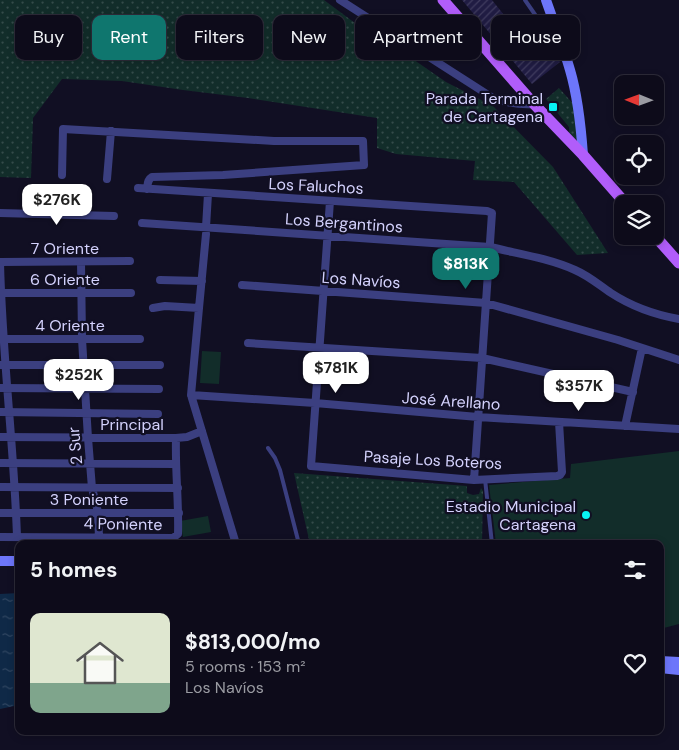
<!DOCTYPE html>
<meta charset="utf-8">
<style>
body{margin:0;font-family:"DM Sans",sans-serif;background:#1b1927;color:#f1f3f6;height:100vh;display:flex;flex-direction:column;font-size:19px;white-space:nowrap}
*{box-sizing:border-box;margin:0}
p{font-size:16px;color:#9a9ba2}
.icon{flex:none;width:28px;height:28px;fill:none;stroke:currentColor;stroke-width:2;stroke-linecap:round;stroke-linejoin:round}
.map{position:relative;flex:1;overflow:hidden}
.details{position:absolute;left:15px;top:540px;width:649px;height:195px;display:flex;flex-direction:column;background:#0d0b1a;border-radius:10px;box-shadow:0 2px 8px #0003,0 0 0 1px #2d2b39}
.details>*{flex:none}
.guide{position:absolute;left:15px;top:15px;width:650px;height:45px;display:flex;gap:10px}
.needle{width:32px;rotate:271deg}
.fabs{position:absolute;left:614px;top:75px;display:grid;gap:10px}
.fabs a{display:grid;place-items:center;width:50px;height:50px;border-radius:10px;background:#0d0b1a;box-shadow:0 2px 8px #0003,0 0 0 1px #2d2b39;font-size:25px}
.price{position:absolute;translate:-50% -42px;padding:0 11px;border-radius:10px;background:#fff;color:#222;font-size:16px;line-height:32px;filter:drop-shadow(0 1px 2px #0008)}
.price::after{content:'';position:absolute;left:50%;top:30px;width:15px;height:11px;margin-left:-8px;background:inherit;clip-path:polygon(0 0,100% 0,50% 100%)}
.price.on{background:#0f766e;color:#fff}
ul{padding:0;list-style:none}
li{display:flex;align-items:center;gap:15px;height:125px;padding:0 15px}
li+li{border-top:1px solid #2d2b39}
li span{display:grid;place-items:center;flex:none;width:140px;height:100px;border-radius:10px;color:#555}
li>.icon{margin-inline-start:auto}
span .icon{width:60px;height:60px;fill:#fffc;stroke-width:1}
li b{font-size:21px}
h2{display:flex;justify-content:space-between;align-items:center;height:60px;padding:0 15px;font-size:21px}
.tag{padding:0 18px;border-radius:10px;background:#0d0b1a;box-shadow:0 2px 8px #0003,0 0 0 1px #2d2b39;font-size:18px;line-height:45px}
.tag.on{background:#0f766e;color:#fff}
.map>svg:first-child{display:block}
.grass{fill:url(#grass-dots)}
.garden{fill:#122d2a}
.water{fill:url(#water-ripples)}
.building{fill:url(#building-hatch)}
.lines{fill:none;stroke-linecap:round;stroke-linejoin:round}
.lane{stroke:#3b3f80;stroke-width:4}
.street{stroke:#3b3f80;stroke-width:8}
.secondary{stroke:#6d76fa;stroke-width:10}
.primary{stroke:#b15dfa;stroke-width:11}
.poi-dot{fill:#08f1f4;stroke:#110f23;stroke-width:2}
.labels{text-anchor:middle;dominant-baseline:central;stroke-width:4.5;stroke-linejoin:round;paint-order:stroke}
.poi-label{font-size:16px;fill:#d4d2fd;stroke:#110f23;text-anchor:end}
.street-label{font-size:16px;fill:#d4d2fd;stroke:#110f23}
</style>
<div class="map">
<svg width="679" height="750" viewBox="0 0 679 750">
<defs>
<pattern id="grass-dots" width="8" height="8" patternUnits="userSpaceOnUse" patternTransform="scale(1.25)"><rect width="8" height="8" fill="#122d2a"/><path d="M2 2h.1M6 6h.1" fill="none" stroke="#344b4a" stroke-width="1.8" stroke-linecap="round"/></pattern>
<pattern id="water-ripples" width="26" height="14" patternUnits="userSpaceOnUse" patternTransform="scale(1.25)"><rect width="26" height="14" fill="#0f2947"/><path d="M2 4q2-2 4 0t4 0M15 11q2-2 4 0t4 0" fill="none" stroke="#314762"/></pattern>
<pattern id="building-hatch" width="6" height="6" patternUnits="userSpaceOnUse" patternTransform="scale(1.25)"><rect width="6" height="6" fill="#201c43"/><path d="M-1 1l2-2M0 6l6-6M5 7l2-2" fill="none" stroke="#403c5f"/></pattern>
</defs>
<rect width="100%" height="100%" fill="#110f23"/>
<path class="grass" d="M0,0H324L359,26L407,55L446,82L493,106L553,167L608,253L577,255L514,182L473,180L475,161L396,154L377,148V118L248,98L183,90L122,81L62,79L33,118L31,178L0,177Z
M559,88L576,107L577,140L569,135V127L546,99Z
M294,473L467,486V493L473,495L479,494L481,488L483,491L482,544H310Z"/>
<path class="garden" d="M202,351L221,352L219,384L200,383Z
M679,451V624L660,629V544H496L489,485L570,478L571,464Z
M208,516L211,532L183,537L180,521Z"/>
<path class="water" d="M19,593V705L0,709V594Z"/>
<path class="building" d="M462,0H492L532,50L542,41L560,62L532,84Z"/>
<g class="lines">
<path class="lane" d="M525,0L545,29
M268,448L275,458L280,470L299,544
M485,479L492,544"/>
<path class="street" d="M340,0L493,98C507,103 519,105 534,104
M62,175L63,129L274,141H363L364,165L223,175L152,177C147,180 148,184 147,189
M107,179L111,131
M138,188L487,211L492,213L474,480
M330,201L311,466L474,480L557,476L560,475L562,472L559,422
M0,213L114,216
M142,223L490,247C519,254 548,258 575,270C589,276 599,285 611,293C631,306 656,315 679,319
M206,227L208,194
M206,234L199,308L191,395L236,544
M0,262C2,354 14,445 17,537
M0,262L130,261
M81,262L82,339L88,438L92,488L98,512L99,538
M160,280L202,281
M242,285L486,303L618,340L679,360
M0,293H131
M153,308L165,306L199,308
M2,339H140
M248,343L482,358L633,392
M0,365H160
M0,388L159,389
M191,395L315,403L478,417L679,429
M0,412L158,414
M625,426L642,348
M0,437L176,438L187,437L202,431
M0,463L175,464
M0,487L178,488
M0,513H179
M0,537L173,538L178,534C179,502 175,470 176,438"/>
<path class="secondary" d="M546,0C554,23 563,46 570,70C578,97 581,127 583,155
M0,561H19
M660,661L679,662
M660,668L679,670"/>
<path class="primary" d="M443,0L534,104L583,155L626,204
M655,236L679,263"/>
</g>
<g class="poi-dot">
<rect x="548" y="102" width="10" height="10" rx="2.5"/>
<circle cx="586" cy="515" r="5"/>
</g>
<g class="labels">
<g class="poi-label">
<text x="543" y="98">Parada Terminal<tspan x="543" dy="18">de Cartagena</tspan></text>
<text x="576" y="506">Estadio Municipal<tspan x="576" dy="18">Cartagena</tspan></text>
</g>
<g class="street-label">
<text transform="translate(316 186) rotate(3)">Los Faluchos</text>
<text transform="translate(344 223) rotate(4)">Los Bergantinos</text>
<text x="65" y="248">7 Oriente</text>
<text x="65" y="279">6 Oriente</text>
<text transform="translate(361 280) rotate(4)">Los Navíos</text>
<text x="70" y="325">4 Oriente</text>
<text transform="translate(451 401) rotate(4)">José Arellano</text>
<text x="132" y="424">Principal</text>
<text transform="translate(75 446) rotate(-95)">2 Sur</text>
<text transform="translate(433 460) rotate(3)">Pasaje Los Boteros</text>
<text x="89" y="499">3 Poniente</text>
<text transform="translate(123 524) rotate(1)">4 Poniente</text>
</g>
</g>
</svg>
<div class="fabs">
<a><svg class="needle" viewBox="-14 -14 28 28"><path d="M0-13l5 13h-10z" fill="#e53935"/><path d="M0 13l5-13h-10z" fill="#9a9ba2"/></svg></a>
<a><svg class="icon" aria-label="locate" viewBox="0 0 24 24"><circle cx="12" cy="12" r="6"/><path d="M12 2v4M12 18v4M2 12h4M18 12h4"/></svg></a>
<a><svg class="icon" aria-label="layers" viewBox="0 0 24 24"><path d="M12 4l9 5-9 5-9-5zM3 14l9 5 9-5"/></svg></a>
</div>
<b class="price" style="left:57px;top:226px">$276K</b>
<b class="price on" style="left:466px;top:290px">$813K</b>
<b class="price" style="left:336px;top:394px">$781K</b>
<b class="price" style="left:79px;top:401px">$252K</b>
<b class="price" style="left:579px;top:412px">$357K</b>
<div class="guide">
<a class="tag">Buy</a>
<a class="tag on">Rent</a>
<a class="tag">Filters</a>
<a class="tag">New</a>
<a class="tag">Apartment</a>
<a class="tag">House</a>
</div>
<section class="details">
<h2>5 homes<svg class="icon" aria-label="filters" viewBox="0 0 24 24"><path d="M4 7h16M4 17h16"/><circle cx="9" cy="7" r="2"/><circle cx="15" cy="17" r="2"/></svg></h2>
<ul>
<li><span style="background:linear-gradient(#dfe7d0 70%,#7fa58c 0)"><svg class="icon" aria-label="home" viewBox="0 0 24 24"><path d="M3 11l9-7 9 7M6 9v11h12V9"/></svg></span><div><b>$813,000/mo</b><p>5 rooms · 153 m²</p><p>Los Navíos</p></div><svg class="icon" aria-label="heart" viewBox="0 0 24 24"><path d="M12 20l-8-8c-3-5 5-10 8-4 3-6 11-1 8 4z"/></svg></li>
</ul>
</section>
</div>
